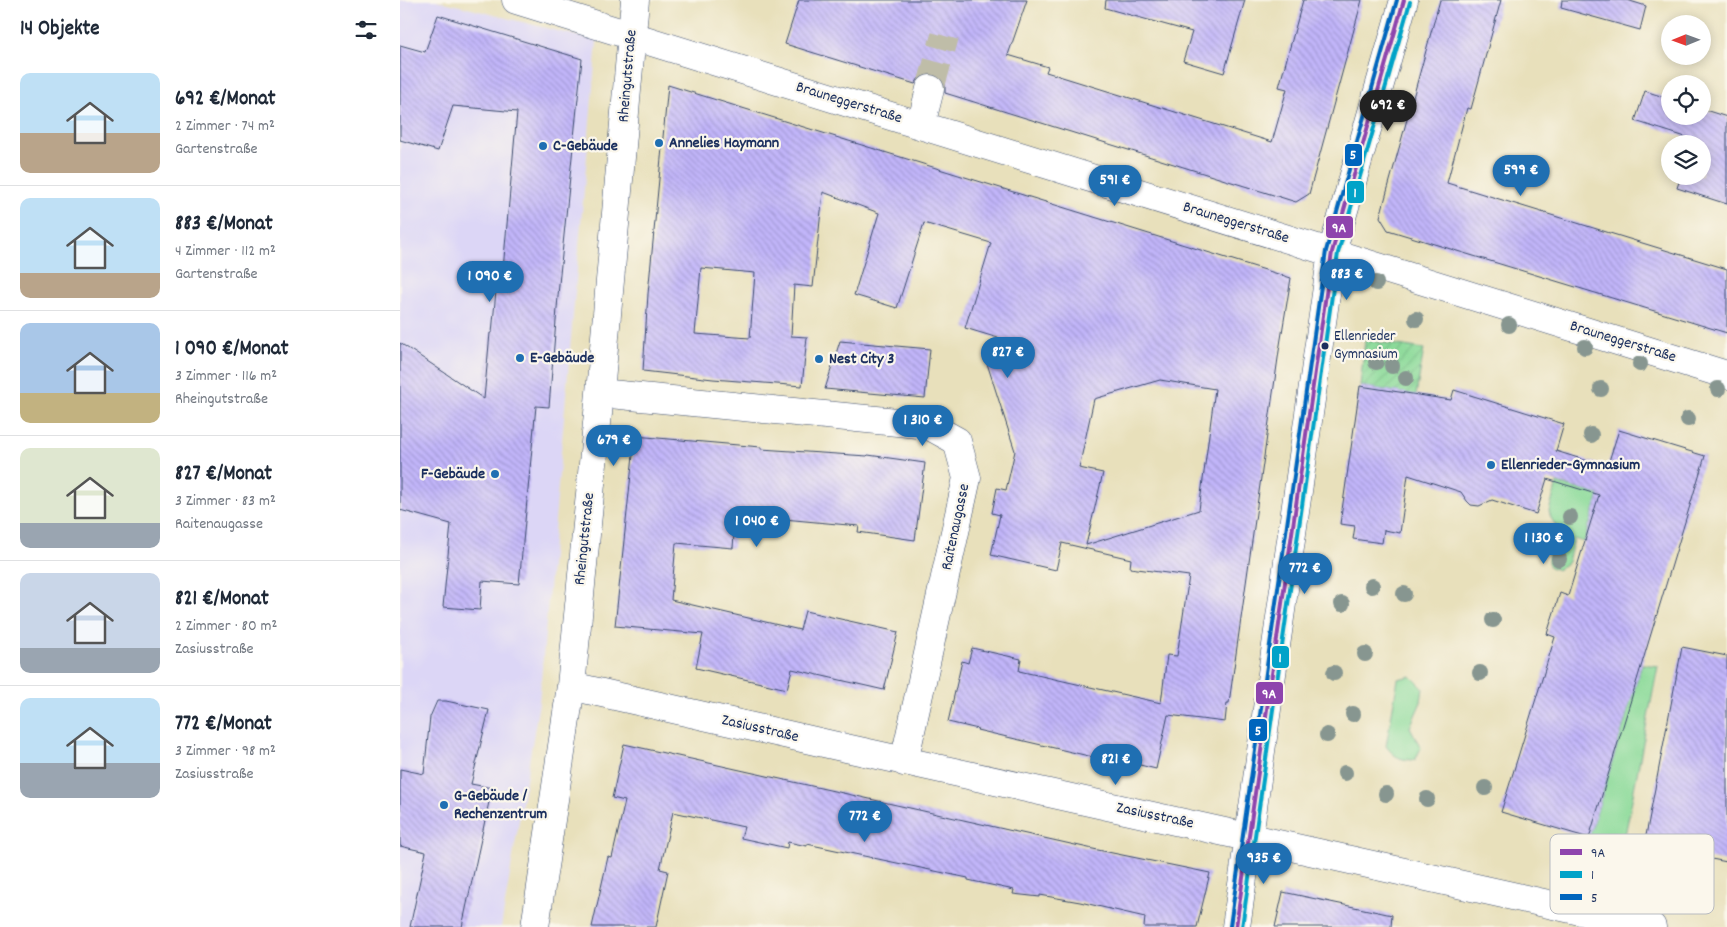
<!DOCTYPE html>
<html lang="de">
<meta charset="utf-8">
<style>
body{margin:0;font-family:Dekko,sans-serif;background:#f2f2f3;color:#1f2937;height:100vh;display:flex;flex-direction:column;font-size:19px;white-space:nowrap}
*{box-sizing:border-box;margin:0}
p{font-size:16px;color:#747a83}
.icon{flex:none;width:28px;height:28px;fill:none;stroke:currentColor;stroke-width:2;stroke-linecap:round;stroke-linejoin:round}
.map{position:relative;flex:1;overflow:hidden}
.side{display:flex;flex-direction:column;background:#fff;width:400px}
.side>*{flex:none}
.needle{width:32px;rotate:269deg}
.fabs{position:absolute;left:1261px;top:15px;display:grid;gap:10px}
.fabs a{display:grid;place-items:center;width:50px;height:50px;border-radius:50%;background:#fff;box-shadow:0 2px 12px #0003;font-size:25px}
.price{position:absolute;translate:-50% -42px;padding:0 11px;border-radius:18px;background:#1f6fb2;color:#fff;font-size:16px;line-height:32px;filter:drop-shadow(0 1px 2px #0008)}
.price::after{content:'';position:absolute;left:50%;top:30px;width:15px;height:11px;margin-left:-8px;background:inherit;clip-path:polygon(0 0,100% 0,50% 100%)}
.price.selected{background:#222;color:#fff}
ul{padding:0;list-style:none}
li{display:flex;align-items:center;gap:15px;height:125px;padding:0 20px}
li+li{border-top:1px solid #e0e1e3}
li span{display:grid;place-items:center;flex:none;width:140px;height:100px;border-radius:10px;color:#555}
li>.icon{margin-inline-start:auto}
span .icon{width:60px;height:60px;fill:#fffc;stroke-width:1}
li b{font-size:21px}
h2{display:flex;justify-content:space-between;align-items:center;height:60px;padding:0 20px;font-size:21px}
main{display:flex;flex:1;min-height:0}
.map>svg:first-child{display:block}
.built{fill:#dcd6f6}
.grass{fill:#8bda99;stroke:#53847c}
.garden{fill:url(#garden-furrows);stroke:#53847c}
.building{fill:url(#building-back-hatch);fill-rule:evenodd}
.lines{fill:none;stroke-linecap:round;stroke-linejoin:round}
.minor-tunnel{stroke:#bfbda8;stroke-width:28;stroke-dasharray:28 14;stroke-linecap:butt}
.minor-casing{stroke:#3a4a6c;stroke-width:29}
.minor{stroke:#fff;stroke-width:28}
.bus-1-casing{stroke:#fbf7ec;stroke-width:8}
.bus-2-casing{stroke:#fbf7ec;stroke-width:8}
.bus-3-casing{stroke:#fbf7ec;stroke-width:8}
.bus-1{stroke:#8e44ad;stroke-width:4}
.bus-2{stroke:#01a3c8;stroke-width:4}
.bus-3{stroke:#0065bd;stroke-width:4}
.tree{fill:#879690}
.poi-dot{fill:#1f6fb2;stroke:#fbf7ec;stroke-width:2}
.bus-dot{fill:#1b2f5e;stroke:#fbf7ec;stroke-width:2}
.labels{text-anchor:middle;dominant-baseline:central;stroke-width:4.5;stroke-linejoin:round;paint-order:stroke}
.bus-label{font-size:15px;fill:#1b2f5e;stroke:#fbf7ec;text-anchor:start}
.street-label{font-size:16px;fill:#1b2f5e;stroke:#fbf7ec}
.poi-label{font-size:16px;font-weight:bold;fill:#1b2f5e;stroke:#fbf7ec;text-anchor:start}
.key{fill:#fbf7ec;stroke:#b8bbc1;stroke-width:1}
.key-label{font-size:14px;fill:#1b2f5e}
.line-badge{stroke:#fbf7ec;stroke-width:2}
.badge-label{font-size:14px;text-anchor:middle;font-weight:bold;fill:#fff}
</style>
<main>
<section class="side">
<h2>14 Objekte<svg class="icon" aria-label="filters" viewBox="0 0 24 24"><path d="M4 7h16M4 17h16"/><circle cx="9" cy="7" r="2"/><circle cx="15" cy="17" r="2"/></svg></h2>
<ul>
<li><span style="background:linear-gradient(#bfe0f5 60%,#b9a48a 0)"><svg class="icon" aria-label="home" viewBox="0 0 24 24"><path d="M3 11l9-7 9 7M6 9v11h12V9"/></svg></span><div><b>692 €/Monat</b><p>2 Zimmer · 74 m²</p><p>Gartenstraße</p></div></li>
<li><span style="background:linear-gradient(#bfe0f5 75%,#b9a48a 0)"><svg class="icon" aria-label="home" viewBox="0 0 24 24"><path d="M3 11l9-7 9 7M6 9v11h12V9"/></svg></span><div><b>883 €/Monat</b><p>4 Zimmer · 112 m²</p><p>Gartenstraße</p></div></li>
<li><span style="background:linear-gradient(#a9c7e8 70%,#c2b280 0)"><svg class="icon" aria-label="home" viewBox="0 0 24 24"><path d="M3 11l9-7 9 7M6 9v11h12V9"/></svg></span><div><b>1 090 €/Monat</b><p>3 Zimmer · 116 m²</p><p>Rheingutstraße</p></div></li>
<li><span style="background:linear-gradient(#dfe7d0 75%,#9aa5b1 0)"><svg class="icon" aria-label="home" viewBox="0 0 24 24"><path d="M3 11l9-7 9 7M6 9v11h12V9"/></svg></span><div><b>827 €/Monat</b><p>3 Zimmer · 83 m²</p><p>Raitenaugasse</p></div></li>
<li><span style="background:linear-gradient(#c9d6e8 75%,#9aa5b1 0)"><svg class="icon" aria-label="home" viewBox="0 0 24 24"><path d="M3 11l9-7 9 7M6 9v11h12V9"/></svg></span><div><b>821 €/Monat</b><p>2 Zimmer · 80 m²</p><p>Zasiusstraße</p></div></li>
<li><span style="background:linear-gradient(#bfe0f5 65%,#9aa5b1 0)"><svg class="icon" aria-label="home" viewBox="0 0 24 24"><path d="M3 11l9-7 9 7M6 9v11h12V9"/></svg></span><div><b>772 €/Monat</b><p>3 Zimmer · 98 m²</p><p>Zasiusstraße</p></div></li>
</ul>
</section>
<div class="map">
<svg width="1327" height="927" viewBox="0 0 1327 927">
<defs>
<pattern id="garden-furrows" width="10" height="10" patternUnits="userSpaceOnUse" patternTransform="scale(1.25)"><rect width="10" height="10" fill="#8bda99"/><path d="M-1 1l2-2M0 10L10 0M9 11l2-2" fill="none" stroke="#77bb86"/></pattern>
<pattern id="building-back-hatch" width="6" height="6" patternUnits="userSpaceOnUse" patternTransform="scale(1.25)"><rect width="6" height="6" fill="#c2b6fa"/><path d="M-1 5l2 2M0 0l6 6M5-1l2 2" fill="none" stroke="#9d94ce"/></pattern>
</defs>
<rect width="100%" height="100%" fill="#fbf7ec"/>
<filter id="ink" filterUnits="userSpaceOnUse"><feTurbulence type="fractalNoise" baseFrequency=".02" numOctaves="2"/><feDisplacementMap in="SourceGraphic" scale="10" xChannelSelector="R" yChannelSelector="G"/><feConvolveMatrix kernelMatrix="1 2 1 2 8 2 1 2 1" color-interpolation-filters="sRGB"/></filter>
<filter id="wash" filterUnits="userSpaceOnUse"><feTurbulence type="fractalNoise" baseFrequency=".0096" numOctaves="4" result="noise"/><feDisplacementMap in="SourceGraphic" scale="20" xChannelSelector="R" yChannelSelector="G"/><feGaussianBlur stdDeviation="1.12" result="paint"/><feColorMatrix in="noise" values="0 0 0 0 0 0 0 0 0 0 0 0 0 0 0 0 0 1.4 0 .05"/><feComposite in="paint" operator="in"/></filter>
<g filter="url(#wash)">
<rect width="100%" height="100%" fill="#e8e0bb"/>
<path class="built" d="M0,0H36L197,41L139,703L101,927H0Z"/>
<path class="grass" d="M1157,483L1199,495L1184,542L1174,539L1168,562L1158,570L1150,567L1148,562L1149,551L1156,546L1160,532L1151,518L1149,511Z
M1242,664L1258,666L1223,846L1189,838Z
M1011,676L1023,688L1021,702L1010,727L1021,748L1015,760C1001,760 995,758 986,746L998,679Z"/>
<path class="garden" d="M965,340L1024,349L1016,395L960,386Z"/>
<g id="blocks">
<path class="building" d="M399,0H627L608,55L648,67L646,72L872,142L887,89L879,87L903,0H962L909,194L896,202L545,93V84L541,78L534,74H525L519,78L515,84L385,44Z
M706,0H845L824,73L783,61L792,32L705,8Z
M1040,0H1101L1071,109L1067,108L1047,183L1327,269V333L988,230L980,217Z
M1162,0H1227L1246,6L1240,30L1161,8Z
M38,15L182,59L159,284L149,407L136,406L119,584L82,581L80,610L43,607L51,524L0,510V343L84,399L90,333H92L96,291L101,292L117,112L53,106L38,151L0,140V45L25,52Z
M268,85L891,278L879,351L829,703H827L825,722L768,715L756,769L724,761L723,764L577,730L578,729L548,722L562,661L568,663L572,648L621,659L619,671L761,703L767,655L777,656L789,576L730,568L731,559L662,543L656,570L591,555L600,515L592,513L597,488L606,490L615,451L584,354L605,356L608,341L565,328L591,243L524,223L497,308L454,295L479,213L423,192L413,287L394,285L391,336L407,337L402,386L313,379L243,371L248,294ZM301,268L355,273L350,338L295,334ZM760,380L815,389L799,510L686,545L703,473L679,468L694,399Z
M1245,91L1270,99V116H1302V109L1327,117V204L1277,188L1281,176H1302V144H1291L1292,139L1235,121Z
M440,341L530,349L525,398L425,389Z
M960,386L1051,400L1054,390L1164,424L1156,451L1207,467L1219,430L1305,456L1189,838L1101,812L1155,637L1147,634L1160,593L1168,596L1199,495L1147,479L1136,514L1092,500L1079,506L1071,505L1067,501L1061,492L1008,475L1000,533L984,530L982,543L953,539L955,526L940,524Z
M235,436L361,447V449L467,456L468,455L525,463L515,540L458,532L459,526L373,518V523L335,520L333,548L276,543L271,600L400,630L405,611L498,632L484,690L392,669L387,689L296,668L303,634L215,626Z
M1282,647L1327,656V862L1244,846Z
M37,701H46L89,710L71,784L92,788L62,927H10L26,852L0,846V769L24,774L30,717Z
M224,744L693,849L810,873L797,927H744L745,917L680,902L640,895V897L613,894L614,890L568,880V878L407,844V846L388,842L387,848L341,838L344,827L273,812L260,869L268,871L256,927H192L208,857L212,858L225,801L212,798Z
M883,892L992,915L991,927H875Z"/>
</g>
</g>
<g filter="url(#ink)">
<use href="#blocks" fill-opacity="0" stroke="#3a4a6c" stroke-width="1"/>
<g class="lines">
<path class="minor-tunnel" d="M530,89L545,36"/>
<defs>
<path id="minor" d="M116,0L1327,375
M521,125L530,89
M200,393L528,425L557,441L567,478L504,762
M171,686C531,768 892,846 1252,927
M135,927L171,686L200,393L235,0
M836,927L932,252L1004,0"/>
</defs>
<use href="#minor" class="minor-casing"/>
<use href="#minor" class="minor"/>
<defs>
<path id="bus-1" d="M836,927L932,252L1004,0"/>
<path id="bus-2" d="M842,927L938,253L1010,2"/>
<path id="bus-3" d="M830,926L926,251L997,0"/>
</defs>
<use href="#bus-1" class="bus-1-casing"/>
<use href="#bus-2" class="bus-2-casing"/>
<use href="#bus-3" class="bus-3-casing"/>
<use href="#bus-1" class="bus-1"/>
<use href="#bus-2" class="bus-2"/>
<use href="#bus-3" class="bus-3"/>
</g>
<g class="tree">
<circle cx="976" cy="283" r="8"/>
<circle cx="1016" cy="319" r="8"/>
<circle cx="1109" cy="325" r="8"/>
<circle cx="1185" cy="347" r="8"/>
<circle cx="976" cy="362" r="8"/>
<circle cx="1240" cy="364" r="8"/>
<circle cx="992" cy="366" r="8"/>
<circle cx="1006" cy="378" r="8"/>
<circle cx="1201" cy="389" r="8"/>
<circle cx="1318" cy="389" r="8"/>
<circle cx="1288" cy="419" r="8"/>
<circle cx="1191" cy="435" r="8"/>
<circle cx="1170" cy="517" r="8"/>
<circle cx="1159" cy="559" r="8"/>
<circle cx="972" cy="586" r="8"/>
<circle cx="1004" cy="594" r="8"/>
<circle cx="942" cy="604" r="8"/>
<circle cx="1093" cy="620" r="8"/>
<circle cx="965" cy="654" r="8"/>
<circle cx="934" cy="673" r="8"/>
<circle cx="1080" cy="673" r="8"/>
<circle cx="953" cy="714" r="8"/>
<circle cx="927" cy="735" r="8"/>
<circle cx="945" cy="773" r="8"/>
<circle cx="1085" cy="788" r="8"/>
<circle cx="986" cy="794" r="8"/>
<circle cx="1027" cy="799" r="8"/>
</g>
</g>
<g class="poi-dot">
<circle cx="259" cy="143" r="5"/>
<circle cx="143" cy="146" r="5"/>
<circle cx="120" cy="358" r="5"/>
<circle cx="419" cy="359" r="5"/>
<circle cx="1091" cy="465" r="5"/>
<circle cx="95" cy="474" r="5"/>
<circle cx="44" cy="805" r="5"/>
</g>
<circle class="bus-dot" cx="925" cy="346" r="4.5"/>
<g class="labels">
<g class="bus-label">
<text x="934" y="337">Ellenrieder<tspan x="934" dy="18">Gymnasium</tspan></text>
</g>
<g class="street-label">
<text transform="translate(228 76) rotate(-85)">Rheingutstraße</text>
<text transform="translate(449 103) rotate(17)">Brauneggerstraße</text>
<text transform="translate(836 223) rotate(17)">Brauneggerstraße</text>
<text transform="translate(1223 342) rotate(17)">Brauneggerstraße</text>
<text transform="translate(556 527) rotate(-78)">Raitenaugasse</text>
<text transform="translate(185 539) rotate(-84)">Rheingutstraße</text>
<text transform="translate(360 729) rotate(13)">Zasiusstraße</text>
<text transform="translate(755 816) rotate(12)">Zasiusstraße</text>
</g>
<g class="poi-label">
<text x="269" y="143">Annelies Haymann</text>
<text x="153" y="146">C-Gebäude</text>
<text x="130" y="358">E-Gebäude</text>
<text x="429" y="359">Nest City 3</text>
<text x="1101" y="465">Ellenrieder-Gymnasium</text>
<text x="85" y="474" text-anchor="end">F-Gebäude</text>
<text x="54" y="796">G-Gebäude /<tspan x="54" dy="18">Rechenzentrum</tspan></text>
</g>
</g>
<rect x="1150" y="834" width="164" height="80" rx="8" class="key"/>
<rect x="1160" y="849" width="22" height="6" fill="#8e44ad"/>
<rect x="1160" y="871" width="22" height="7" fill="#01a3c8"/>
<rect x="1160" y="894" width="22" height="6" fill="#0065bd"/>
<g class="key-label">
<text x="1191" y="857">9A</text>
<text x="1191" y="879">1</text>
<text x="1191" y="902">5</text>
</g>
<g class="line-badge">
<rect x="944" y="143" width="19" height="24" rx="5" fill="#0065bd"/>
<rect x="946" y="180" width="19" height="24" rx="5" fill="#01a3c8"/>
<rect x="925" y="215" width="29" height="24" rx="5" fill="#8e44ad"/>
<rect x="871" y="645" width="19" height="24" rx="5" fill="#01a3c8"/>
<rect x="855" y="681" width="29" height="24" rx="5" fill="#8e44ad"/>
<rect x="848" y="718" width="20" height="24" rx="5" fill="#0065bd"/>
</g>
<g class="badge-label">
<text x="953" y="159">5</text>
<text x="955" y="197">1</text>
<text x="939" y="232">9A</text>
<text x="880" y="662">1</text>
<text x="869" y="698">9A</text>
<text x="858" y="735">5</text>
</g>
</svg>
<div class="fabs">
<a><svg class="needle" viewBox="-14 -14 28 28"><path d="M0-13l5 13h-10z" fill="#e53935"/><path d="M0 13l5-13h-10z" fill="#747a83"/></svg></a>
<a><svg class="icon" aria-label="locate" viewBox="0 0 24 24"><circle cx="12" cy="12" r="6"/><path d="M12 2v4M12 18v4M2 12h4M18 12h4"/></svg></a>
<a><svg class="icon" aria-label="layers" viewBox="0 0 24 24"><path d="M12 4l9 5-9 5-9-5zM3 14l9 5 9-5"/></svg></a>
</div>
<b class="price selected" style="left:988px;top:132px">692 €</b>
<b class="price" style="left:1121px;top:197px">599 €</b>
<b class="price" style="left:715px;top:207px">591 €</b>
<b class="price" style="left:947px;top:301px">883 €</b>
<b class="price" style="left:90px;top:303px">1 090 €</b>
<b class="price" style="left:608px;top:379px">827 €</b>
<b class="price" style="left:523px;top:447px">1 310 €</b>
<b class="price" style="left:214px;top:467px">679 €</b>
<b class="price" style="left:357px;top:548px">1 040 €</b>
<b class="price" style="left:1144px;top:565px">1 130 €</b>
<b class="price" style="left:905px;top:595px">772 €</b>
<b class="price" style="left:716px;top:786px">821 €</b>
<b class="price" style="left:465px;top:843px">772 €</b>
<b class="price" style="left:864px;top:885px">935 €</b>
</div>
</main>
